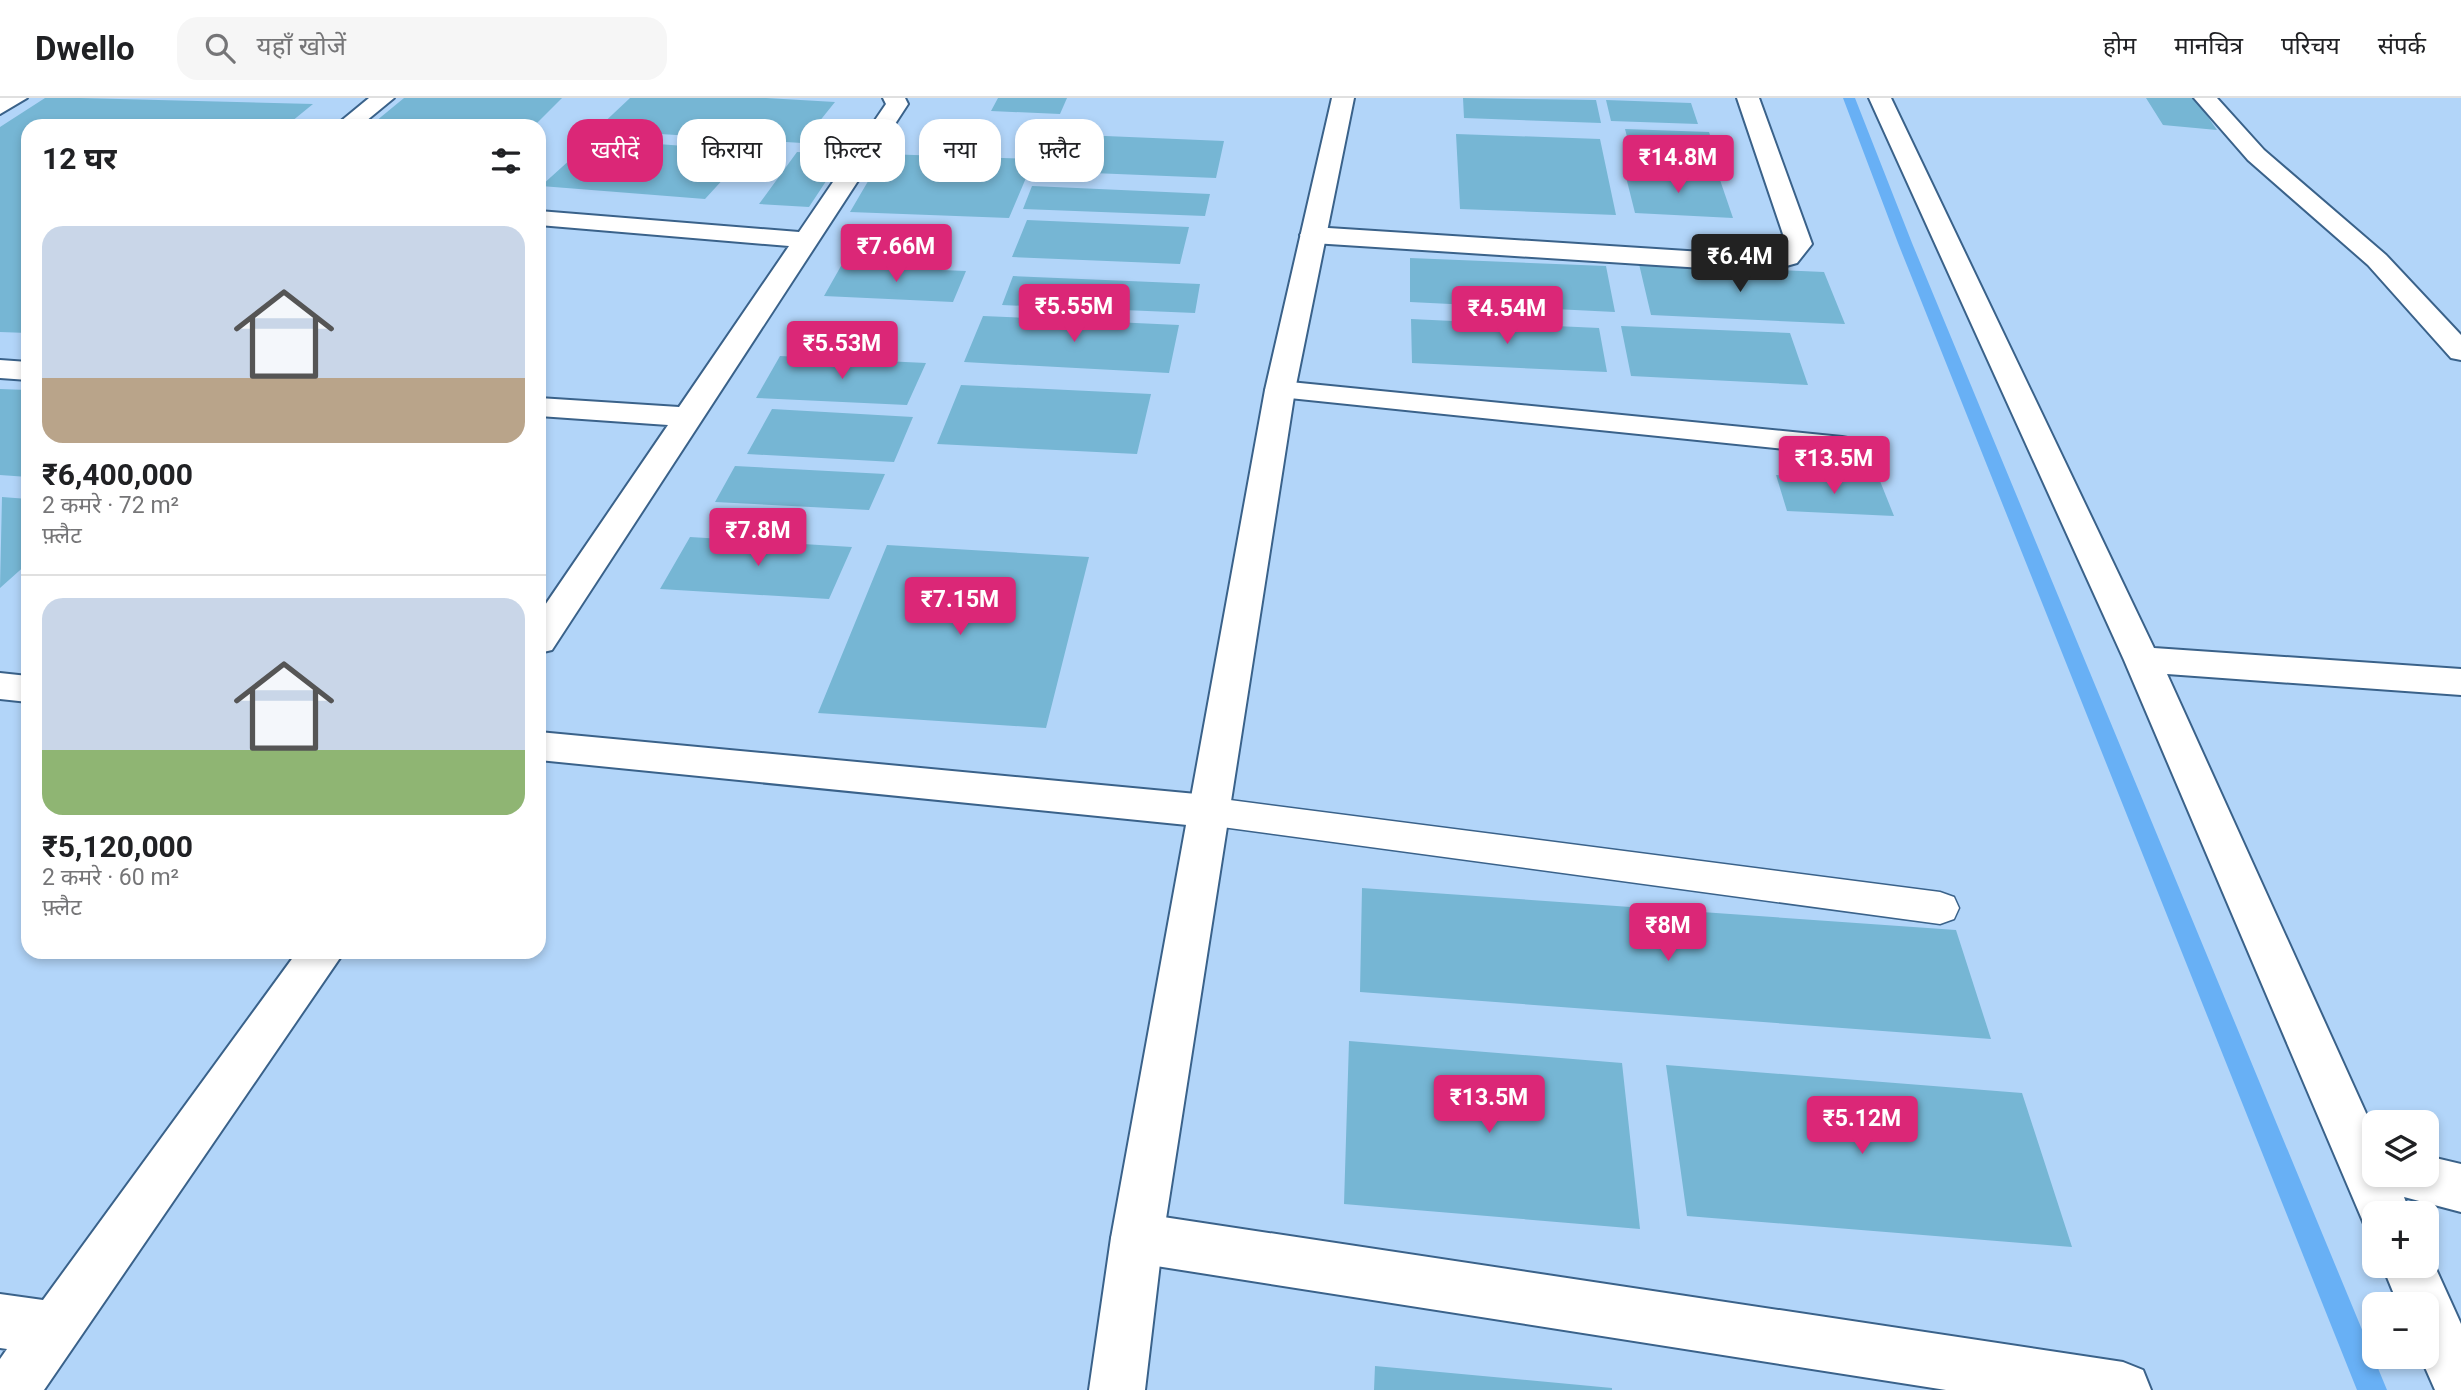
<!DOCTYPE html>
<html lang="hi">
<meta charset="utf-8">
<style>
body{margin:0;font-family:Roboto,"Noto Sans Devanagari",sans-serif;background:#f6f6f6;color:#202124;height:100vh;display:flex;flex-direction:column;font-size:26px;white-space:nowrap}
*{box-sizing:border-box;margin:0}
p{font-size:23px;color:#757577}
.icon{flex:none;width:38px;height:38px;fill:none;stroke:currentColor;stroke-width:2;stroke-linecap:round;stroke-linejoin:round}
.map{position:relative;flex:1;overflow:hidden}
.details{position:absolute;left:21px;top:21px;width:525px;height:840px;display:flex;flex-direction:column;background:#fff;border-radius:21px;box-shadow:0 4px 10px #0003}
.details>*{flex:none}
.top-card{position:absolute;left:567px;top:21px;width:665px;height:63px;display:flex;gap:14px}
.tools{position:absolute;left:2362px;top:1012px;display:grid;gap:14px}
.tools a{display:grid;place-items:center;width:77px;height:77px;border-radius:14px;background:#fff;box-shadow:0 4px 10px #0003;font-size:35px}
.price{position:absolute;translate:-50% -60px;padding:0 16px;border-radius:7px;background:#db2777;color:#fff;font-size:23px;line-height:46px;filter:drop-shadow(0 2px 4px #0008)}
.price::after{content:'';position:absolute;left:50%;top:42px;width:21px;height:16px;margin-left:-10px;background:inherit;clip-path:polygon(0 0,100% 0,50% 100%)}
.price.active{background:#222;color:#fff}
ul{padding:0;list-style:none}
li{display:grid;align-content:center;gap:14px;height:371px;padding:0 21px}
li+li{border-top:2px solid #e0e0e0}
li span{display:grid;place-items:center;height:217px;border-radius:21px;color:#555}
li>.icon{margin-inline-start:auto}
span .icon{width:126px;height:126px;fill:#fffc;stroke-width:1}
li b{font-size:30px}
h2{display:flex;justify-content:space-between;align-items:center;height:84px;padding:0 21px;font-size:30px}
.chip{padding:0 24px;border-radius:21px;background:#fff;box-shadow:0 4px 10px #0003;font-size:24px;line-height:63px}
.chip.active{background:#db2777;color:#fff}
header{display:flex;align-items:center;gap:42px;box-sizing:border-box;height:98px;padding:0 35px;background:#fff;border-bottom:2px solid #e0e0e0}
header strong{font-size:33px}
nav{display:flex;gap:38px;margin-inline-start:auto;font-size:24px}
.search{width:490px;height:63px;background:#f6f6f6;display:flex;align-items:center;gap:18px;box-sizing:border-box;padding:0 24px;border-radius:21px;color:#757577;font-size:26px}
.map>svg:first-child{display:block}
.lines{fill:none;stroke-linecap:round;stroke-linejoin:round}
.stream{fill:#68b0f5;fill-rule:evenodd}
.building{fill:#76b6d4}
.lane-casing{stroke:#3a628a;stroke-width:3}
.street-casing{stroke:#3a628a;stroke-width:4}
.secondary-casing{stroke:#3a628a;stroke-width:4}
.lane{fill:#fff;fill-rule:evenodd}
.street{fill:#fff;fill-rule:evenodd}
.secondary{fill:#fff;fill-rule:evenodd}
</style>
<header>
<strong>Dwello</strong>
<div class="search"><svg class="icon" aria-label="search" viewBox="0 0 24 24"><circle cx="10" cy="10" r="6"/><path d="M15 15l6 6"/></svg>यहाँ खोजें</div>
<nav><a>होम</a><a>मानचित्र</a><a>परिचय</a><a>संपर्क</a></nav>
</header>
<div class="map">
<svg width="2461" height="1292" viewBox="0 0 2461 1292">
<rect width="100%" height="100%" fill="#b2d5f9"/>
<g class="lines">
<path class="stream" d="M1843,0H1855L1912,145L2387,1292H2357L1898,145Z"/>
</g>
<path class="building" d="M45,0H80L313,6L286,28H28V235L0,234V29Z
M404,0H562L534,28H370Z
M630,0H766L835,4L802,45L596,32Z
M998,0H1067L1060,16L991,13Z
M1463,0L1596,2L1601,25L1464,20Z
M2146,0H2195L2217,32L2163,27Z
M1606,2L1691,5L1698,26L1611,23Z
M1625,31L1709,34L1721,70L1634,66Z
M1058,36L1224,43L1216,80L1043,73Z
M1456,36L1600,41L1616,117L1460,111Z
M593,41L749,53L705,101L541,88Z
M797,54L844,56L809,109L759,106Z
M884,56L1034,61L1009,120L850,114Z
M1625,75L1719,79L1733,120L1635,115Z
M1032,88L1210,96L1205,118L1023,111Z
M1027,122L1189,129L1180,166L1012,159Z
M1410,160L1606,168L1615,214L1410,204Z
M1639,166L1824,174L1845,226L1651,217Z
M841,168L966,173L953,204L824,198Z
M1013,178L1200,186L1195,215L1002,207Z
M983,218L1179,227L1169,275L964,264Z
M1411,221L1599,230L1607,274L1412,265Z
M1621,228L1790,235L1808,287L1631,278Z
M780,258L926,265L907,307L756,300Z
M961,287L1151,296L1137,356L937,346Z
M0,291L28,292V379L0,377Z
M772,311L913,319L894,364L747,356Z
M735,368L885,376L869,412L715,404Z
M1776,377L1880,383L1894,418L1787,413Z
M2,399L28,401V465L0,490Z
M690,439L852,449L829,501L660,491Z
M887,447L1089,459L1046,630L818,615Z
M1362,790L1956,832L1991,941L1360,894Z
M1349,943L1622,965L1640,1131L1344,1106Z
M1666,967L2022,995L2072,1149L1687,1118Z
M1375,1268L1612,1290V1292H1374Z"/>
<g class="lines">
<defs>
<path id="lane" d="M1207,699L1940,794L1954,799L1959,810L1954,821L1940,826L1207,727L1194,723L1189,713L1194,703Z"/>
<path id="street" d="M0,0H27L0,16Z
M369,0H394L360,28H335Z
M883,0H905L908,6L552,552L539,555V516L668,327L539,318V300L679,309L789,148L539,127V113L799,134L886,6Z
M1737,0H1759L1812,146L1797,165L1765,174L1313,145L1304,142L1300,137L1304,132L1313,129L1765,158L1779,155L1786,145Z
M1869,0H1891L2154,550L2461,571V597L2167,576L2375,1035V1076H2427V1058L2461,1066V1114L2404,1099L2410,1115H2375V1136L2367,1133L2124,562Z
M2194,0H2217L2264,52L2386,157L2461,237V262L2451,260L2368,167L2248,62Z
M0,262L28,264V282L0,280Z
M1280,283L1842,339L1853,341L1857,348L1853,355L1842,357L1270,298L1265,292L1270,286Z
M0,575L28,578V604L0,601Z
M539,634L1207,697L1221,702L1227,713L1221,724L1207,729L539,662Z
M297,854H344L44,1292H0V1261L7,1251L0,1250V1196L43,1202Z
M1137,1115L2123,1264L2143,1272L2151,1292H1946L1137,1165L1119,1158L1111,1140L1119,1122Z
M2427,1151L2461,1226V1292H2435L2420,1258H2427V1206H2398L2382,1167H2427Z"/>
<path id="secondary" d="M1332,0H1354L1295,292L1163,1140L1145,1292H1089L1111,1140L1265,292Z"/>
</defs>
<use href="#lane" class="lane-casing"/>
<use href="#street" class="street-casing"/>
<use href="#secondary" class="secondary-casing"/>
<use href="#lane" class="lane"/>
<use href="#street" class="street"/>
<use href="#secondary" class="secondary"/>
</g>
</svg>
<div class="tools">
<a><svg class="icon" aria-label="layers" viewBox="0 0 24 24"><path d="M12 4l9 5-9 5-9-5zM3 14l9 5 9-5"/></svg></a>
<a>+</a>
<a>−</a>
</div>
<b class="price" style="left:1678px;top:97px">₹14.8M</b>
<b class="price" style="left:896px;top:186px">₹7.66M</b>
<b class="price active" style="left:1740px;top:196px">₹6.4M</b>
<b class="price" style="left:1074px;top:246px">₹5.55M</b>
<b class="price" style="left:1507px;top:248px">₹4.54M</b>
<b class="price" style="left:842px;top:283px">₹5.53M</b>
<b class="price" style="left:1834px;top:398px">₹13.5M</b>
<b class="price" style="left:758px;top:470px">₹7.8M</b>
<b class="price" style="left:960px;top:539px">₹7.15M</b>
<b class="price" style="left:1668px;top:865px">₹8M</b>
<b class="price" style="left:1489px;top:1037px">₹13.5M</b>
<b class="price" style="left:1862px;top:1058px">₹5.12M</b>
<div class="top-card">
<a class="chip active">खरीदें</a>
<a class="chip">किराया</a>
<a class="chip">फ़िल्टर</a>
<a class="chip">नया</a>
<a class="chip">फ़्लैट</a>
</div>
<section class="details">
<h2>12 घर<svg class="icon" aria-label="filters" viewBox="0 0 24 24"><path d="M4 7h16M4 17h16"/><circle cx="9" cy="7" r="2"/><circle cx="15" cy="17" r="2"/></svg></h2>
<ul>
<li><span style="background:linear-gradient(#c9d6e8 70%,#b9a48a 0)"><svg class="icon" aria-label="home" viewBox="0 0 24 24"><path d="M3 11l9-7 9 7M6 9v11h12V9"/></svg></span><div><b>₹6,400,000</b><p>2 कमरे · 72 m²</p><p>फ़्लैट</p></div></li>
<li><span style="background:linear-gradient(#c9d6e8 70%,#8fb573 0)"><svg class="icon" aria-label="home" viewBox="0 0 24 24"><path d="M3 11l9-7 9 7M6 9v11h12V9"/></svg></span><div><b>₹5,120,000</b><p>2 कमरे · 60 m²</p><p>फ़्लैट</p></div></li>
</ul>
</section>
</div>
